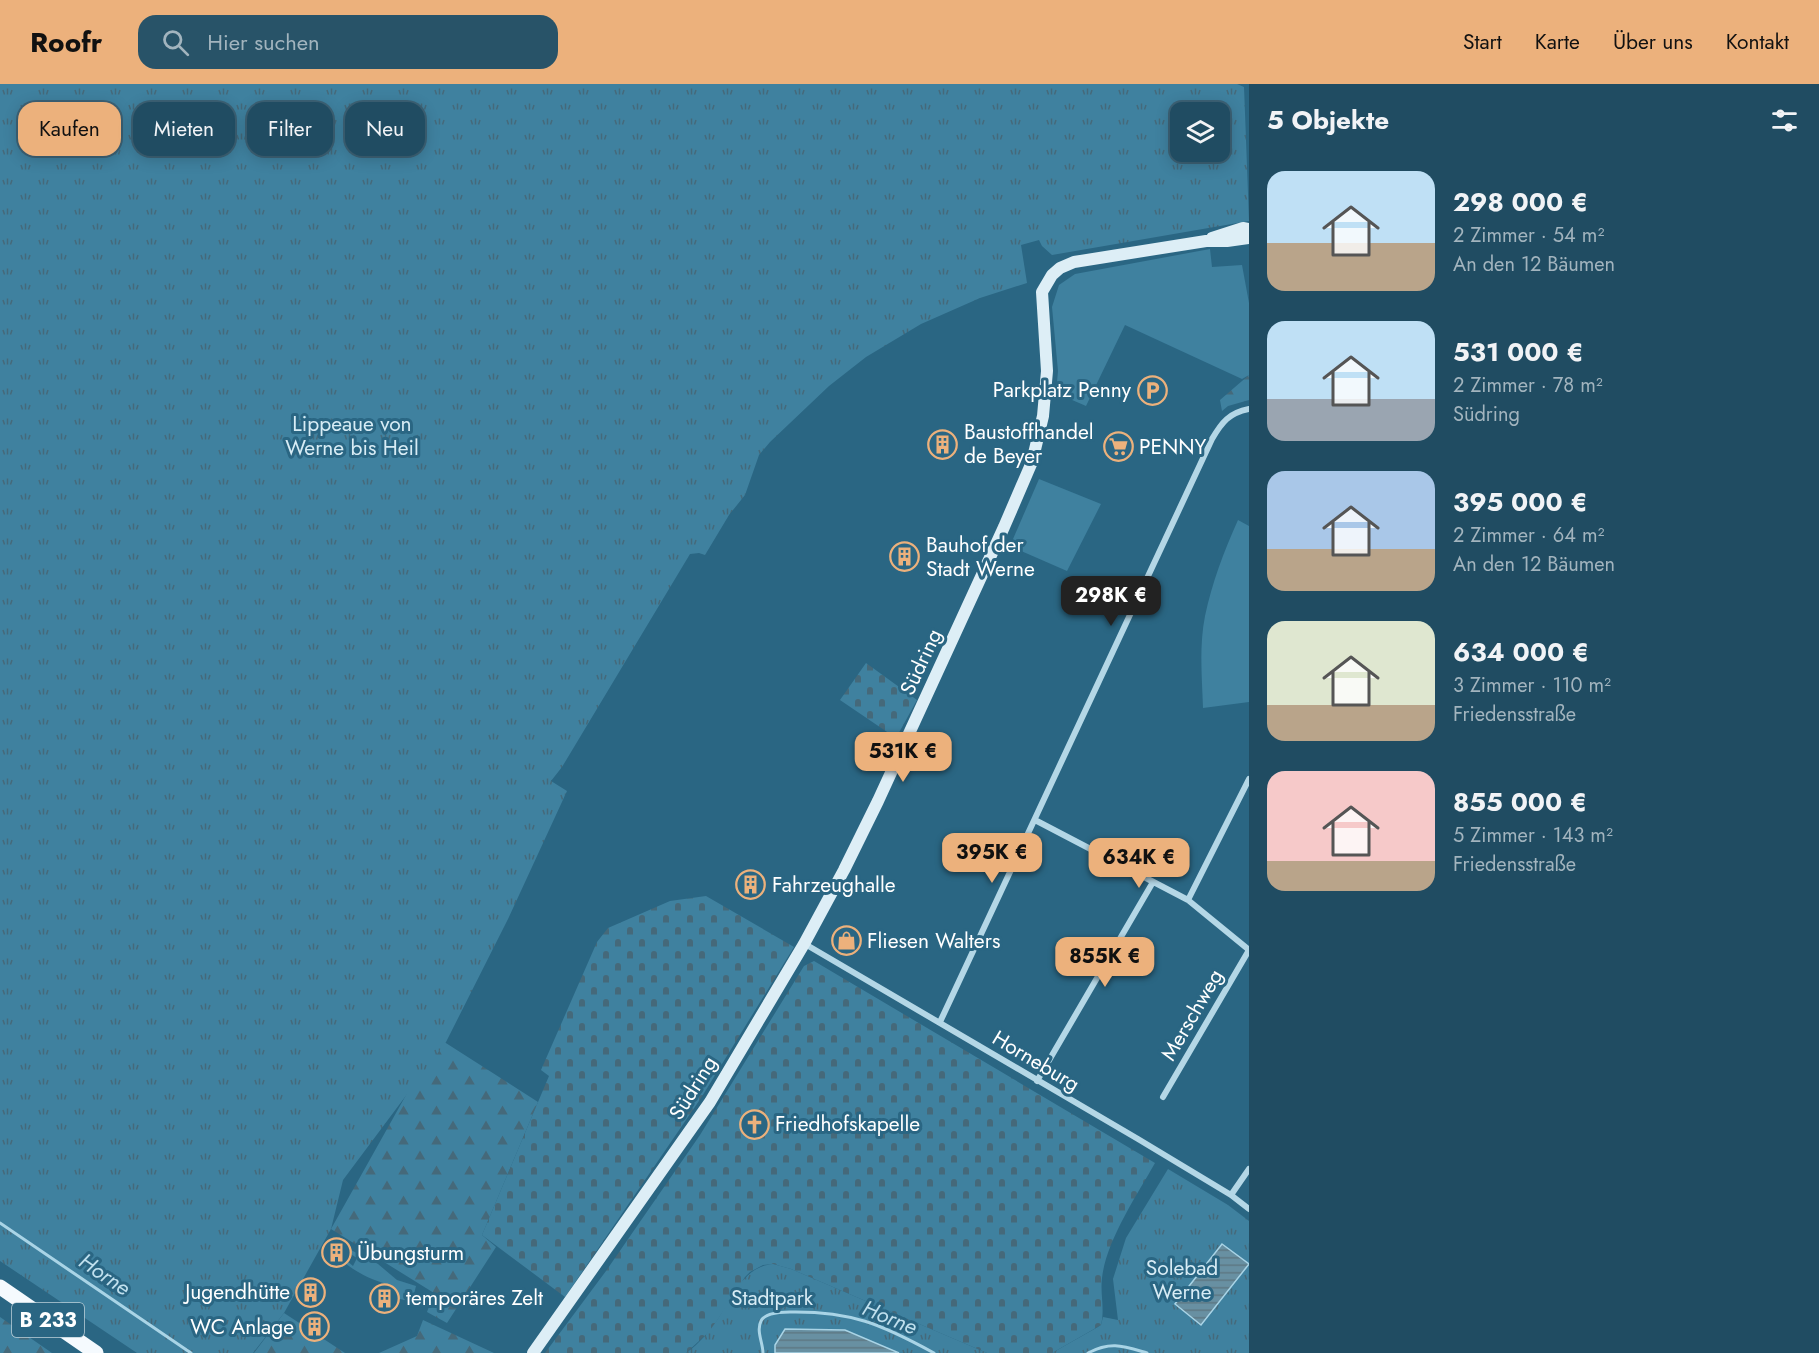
<!DOCTYPE html>
<html lang="de">
<meta charset="utf-8">
<style>
body{margin:0;font-family:Jost,sans-serif;background:#285368;color:#f1f3f6;height:100vh;display:flex;flex-direction:column;font-size:22px;white-space:nowrap}
*{box-sizing:border-box;margin:0}
p{font-size:20px;color:#a2b4be}
.icon{flex:none;width:33px;height:33px;fill:none;stroke:currentColor;stroke-width:2;stroke-linecap:round;stroke-linejoin:round}
.map{position:relative;flex:1;overflow:hidden}
.drawer{display:flex;flex-direction:column;background:#204c62;width:570px}
.drawer>*{flex:none}
.hud{position:absolute;left:18px;top:18px;width:570px;height:54px;display:flex;gap:12px}
.controls{position:absolute;left:1170px;top:18px;display:grid;gap:12px}
.controls a{display:grid;place-items:center;width:60px;height:60px;border-radius:12px;background:#204c62;box-shadow:0 3px 15px #0003,0 0 0 2px #3d6377;font-size:30px}
.price{position:absolute;translate:-50% -51px;padding:0 14px;border-radius:12px;background:#ecb17c;color:#111;font-size:20px;line-height:39px;filter:drop-shadow(0 2px 3px #0008)}
.price::after{content:'';position:absolute;left:50%;top:36px;width:18px;height:14px;margin-left:-9px;background:inherit;clip-path:polygon(0 0,100% 0,50% 100%)}
.price.on{background:#222;color:#fff}
ul{padding:0;list-style:none}
li{display:flex;align-items:center;gap:18px;height:150px;padding:0 18px}
li span{display:grid;place-items:center;flex:none;width:168px;height:120px;border-radius:18px;color:#555}
li>.icon{margin-inline-start:auto}
span .icon{width:72px;height:72px;fill:#fffc;stroke-width:1}
li b{font-size:26px}
h2{display:flex;justify-content:space-between;align-items:center;height:72px;padding:0 18px;font-size:26px}
.tag{padding:0 21px;border-radius:18px;background:#204c62;box-shadow:0 3px 15px #0003,0 0 0 2px #3d6377;font-size:21px;line-height:54px}
.tag.on{background:#ecb17c;color:#111}
header{display:flex;align-items:center;gap:36px;box-sizing:border-box;height:84px;padding:0 30px;background:#ecb17c;color:#111}
header strong{font-size:28px}
nav{display:flex;gap:33px;margin-inline-start:auto;font-size:21px}
.search{width:420px;height:54px;background:#285368;display:flex;align-items:center;gap:15px;box-sizing:border-box;padding:0 21px;border-radius:18px;color:#a2b4be;font-size:22px}
main{display:flex;flex:1;min-height:0}
.map>svg:first-child{display:block}
.grass{fill:#3f819f}
.forest{fill:url(#forest-firs)}
.cemetery{fill:url(#cemetery-stones)}
.park{fill:url(#park-tufts);fill-rule:evenodd}
.water{fill:url(#water-rules);stroke:#a9d4e6;stroke-width:1.5}
.lines{fill:none;stroke-linecap:round;stroke-linejoin:round}
.stream{stroke:#a9d4e6;stroke-width:3}
.street{stroke:#b4d7e6;stroke-width:6}
.secondary{stroke:#ddeef6;stroke-width:12}
.primary{stroke:#f5fafe;stroke-width:15}
.labels{text-anchor:middle;dominant-baseline:central;stroke-width:6;stroke-linejoin:round;paint-order:stroke}
.shield{fill:#2a6683;stroke:#bfd1da;stroke-width:1.5}
.shield-label{font-size:20px;font-weight:bold;fill:#fff}
.poi-label{font-size:21px;fill:#fff;stroke:#2a6683;text-anchor:start}
.park-label{font-size:21px;fill:#d7ecf5;stroke:#2a6683}
.street-label{font-size:21px;fill:#fff;stroke:#2a6683}
.water-label{font-size:22px;font-style:italic;fill:#c0e0ee;stroke:#2a6683}
</style>
<header>
<strong>Roofr</strong>
<div class="search"><svg class="icon" aria-label="search" viewBox="0 0 24 24"><circle cx="10" cy="10" r="6"/><path d="M15 15l6 6"/></svg>Hier suchen</div>
<nav><a>Start</a><a>Karte</a><a>Über uns</a><a>Kontakt</a></nav>
</header>
<main>
<div class="map">
<svg width="1249" height="1269" viewBox="0 0 1249 1269">
<defs>
<pattern id="forest-firs" width="22" height="20" patternUnits="userSpaceOnUse" patternTransform="scale(1.5)"><rect width="22" height="20" fill="#3f819f"/><path d="M5 1l3.5 6h-7zM16 11l3.5 6h-7z" fill="#45697a"/></pattern>
<pattern id="cemetery-stones" width="16" height="16" patternUnits="userSpaceOnUse" patternTransform="scale(1.5)"><rect width="16" height="16" fill="#3f819f"/><path d="M2 7V4a2 2 0 0 1 4 0v3zM10 15v-3a2 2 0 0 1 4 0v3z" fill="#45697a"/></pattern>
<pattern id="park-tufts" width="24" height="20" patternUnits="userSpaceOnUse" patternTransform="scale(1.5)"><rect width="24" height="20" fill="#3f819f"/><path d="M3 7l-1-3M5 7V3M7 7l1-3M15 17l-1-3M17 17v-4M19 17l1-3" fill="none" stroke="#45697a"/></pattern>
<pattern id="water-rules" width="6" height="5" patternUnits="userSpaceOnUse" patternTransform="scale(1.5)"><rect width="6" height="5" fill="#6890a2"/><path d="M0 2.5h6" fill="none" stroke="#5e7884"/></pattern>
</defs>
<rect width="100%" height="100%" fill="#2a6683"/>
<path class="grass" d="M1210,165L1212,183L1242,181L1249,219V291L1242,295L1125,241L1086,322L1056,309L1058,287L1052,223L1059,201L1075,190Z
M1039,395L1101,420L1067,487L1010,462Z
M1238,436L1249,442V618L1203,624C1202,594 1199,562 1205,532C1212,499 1224,467 1238,436Z
M349,1165L378,1180L397,1196L416,1202L412,1218L396,1214L393,1202C371,1196 354,1188 338,1173L339,1170L353,1182L357,1174L347,1168Z"/>
<path class="forest" d="M1249,291V316L1228,322L1222,327L1220,316Z
M438,954L538,1018L482,1151L496,1163L447,1239L427,1228L434,1209L331,1145Z
M284,1229L345,1269H254Z
M0,1233L52,1269H0Z
M423,1236L494,1269H379L417,1252Z"/>
<path class="cemetery" d="M866,579L917,616L896,654L840,616Z
M706,812L794,863L701,1014L565,1213L482,1151L549,992L541,986L597,858L608,844L670,817Z
M814,877L1155,1079C1137,1111 1106,1157 1102,1194C1100,1210 1105,1225 1101,1241L1052,1269H987L791,1185L773,1180L763,1181L750,1188L745,1193L711,1246L686,1269H545L606,1187L700,1051L804,882Z"/>
<path class="park" d="M0,0H1237L1244,3L1249,137L1052,171L1042,162L1039,156L1021,161L1027,199L980,214L921,240L866,273L829,302L770,358L759,371L745,411L729,431L705,471L699,469L690,470L562,683L551,697L567,707L508,835L446,958L343,1096L331,1145L284,1229L253,1269H137L0,1177ZM1180,28H1220V68H1180Z
M1168,1085L1228,1121L1249,1137V1269H1052L1098,1243L1101,1241L1103,1233L1118,1236L1113,1195L1126,1154Z
M773,1180L791,1185L987,1269H899L845,1246L785,1245L775,1261V1269H686C695,1263 703,1254 710,1246C729,1223 739,1183 773,1180Z"/>
<path class="water" d="M1222,1160L1249,1180L1201,1241L1175,1220Z
M785,1245L845,1246L899,1269H775V1261Z"/>
<g class="lines">
<path class="stream" d="M0,1139L191,1269
M763,1269C763,1259 756,1247 761,1237C765,1229 781,1228 790,1228C851,1227 881,1240 934,1269
M1088,1269C1111,1257 1123,1262 1147,1269"/>
<path class="street" d="M1035,736L1188,816L1249,866
M1188,816L1249,695
M805,860L1138,1055L1231,1111L1249,1125
M940,938L1212,355C1222,338 1229,329 1249,325
M1037,997L1153,798
M1163,1013L1249,866
M1231,1111L1249,1085"/>
<path class="secondary" d="M1212,154L1243,144L1249,145
M533,1269L710,1018L804,860L844,786L878,717L1004,443L1032,378L1043,332L1047,287L1042,208L1052,191L1060,184L1074,178L1206,157H1227L1249,154"/>
<path class="primary" d="M0,1203L96,1269"/>
</g>
<defs>
<symbol id="parking-ring" viewBox="-11 -11 22 22"><circle r="9.5" fill="#2a6683" stroke="#ecb17c" stroke-width="1.5"/><path d="M-3.5-5.5H1a3.5 3.5 0 0 1 0 7H-1V5.5H-3.5ZM-1-3.4V-.6H.8a1.4 1.4 0 0 0 0-2.8Z" fill="#ecb17c"/></symbol>
<symbol id="building-ring" viewBox="-11 -11 22 22"><circle r="9.5" fill="#2a6683" stroke="#ecb17c" stroke-width="1.5"/><path d="M-4-6H4V6H1V3H-1V6H-4ZM-2.5-4.3h1.7v1.8h-1.7ZM.8-4.3h1.7v1.8H.8ZM-2.5-1h1.7V.8h-1.7ZM.8-1h1.7V.8H.8Z" fill="#ecb17c"/></symbol>
<symbol id="supermarket-ring" viewBox="-11 -11 22 22"><circle r="9.5" fill="#2a6683" stroke="#ecb17c" stroke-width="1.5"/><path d="M-6-5.5h2.5l.6 2H6L4.5 2H-2.5L-4.4-4H-6ZM-1.5 3.2a1.3 1.3 0 1 0 .1 0ZM3 3.2a1.3 1.3 0 1 0 .1 0Z" fill="#ecb17c"/></symbol>
<symbol id="shop-ring" viewBox="-11 -11 22 22"><circle r="9.5" fill="#2a6683" stroke="#ecb17c" stroke-width="1.5"/><path d="M-5-2.5h2.3a2.7 3.5 0 0 1 5.4 0H5L5.5 6h-11ZM-1.5-2.5h3a1.5 2.3 0 0 0-3 0Z" fill="#ecb17c"/></symbol>
<symbol id="church-ring" viewBox="-11 -11 22 22"><circle r="9.5" fill="#2a6683" stroke="#ecb17c" stroke-width="1.5"/><path d="M-1.2-6h2.4v3.5h3.3v2.4h-3.3V6h-2.4V-.1h-3.3v-2.4h3.3Z" fill="#ecb17c"/></symbol>
</defs>
<g fill-rule="evenodd">
<use href="#parking-ring" x="1136" y="290" width="33" height="33"/>
<use href="#building-ring" x="926" y="344" width="33" height="33"/>
<use href="#supermarket-ring" x="1102" y="346" width="33" height="33"/>
<use href="#building-ring" x="888" y="456" width="33" height="33"/>
<use href="#building-ring" x="734" y="784" width="33" height="33"/>
<use href="#shop-ring" x="830" y="840" width="33" height="33"/>
<use href="#church-ring" x="738" y="1024" width="33" height="33"/>
<use href="#building-ring" x="320" y="1152" width="33" height="33"/>
<use href="#building-ring" x="294" y="1192" width="33" height="33"/>
<use href="#building-ring" x="368" y="1198" width="33" height="33"/>
<use href="#building-ring" x="298" y="1226" width="33" height="33"/>
</g>
<g class="labels">
<rect class="shield" x="12" y="1219" width="72" height="34" rx="4.5"/>
<g class="shield-label">
<text x="48" y="1236">B 233</text>
</g>
<g class="poi-label">
<text x="1131" y="306" text-anchor="end">Parkplatz Penny</text>
<text x="964" y="348">Baustoffhandel<tspan x="964" dy="24">de Beyer</tspan></text>
<text x="1139" y="363">PENNY</text>
<text x="926" y="461">Bauhof der<tspan x="926" dy="24">Stadt Werne</tspan></text>
<text x="772" y="801">Fahrzeughalle</text>
<text x="867" y="857">Fliesen Walters</text>
<text x="775" y="1040">Friedhofskapelle</text>
<text x="357" y="1169">Übungsturm</text>
<text x="290" y="1208" text-anchor="end">Jugendhütte</text>
<text x="406" y="1214">temporäres Zelt</text>
<text x="294" y="1243" text-anchor="end">WC Anlage</text>
</g>
<g class="park-label">
<text x="352" y="340">Lippeaue von<tspan x="352" dy="24">Werne bis Heil</tspan></text>
<text x="1182" y="1184">Solebad<tspan x="1182" dy="24">Werne</tspan></text>
<text x="772" y="1214">Stadtpark</text>
</g>
<g class="street-label">
<text transform="translate(921 578) rotate(-65)">Südring</text>
<text transform="translate(1192 931) rotate(-60)">Merschweg</text>
<text transform="translate(1036 977) rotate(31)">Horneburg</text>
<text transform="translate(693 1004) rotate(-58)">Südring</text>
</g>
<g class="water-label">
<text transform="translate(105 1190) rotate(34)">Horne</text>
<text transform="translate(890 1233) rotate(22)">Horne</text>
</g>
</g>
</svg>
<div class="controls">
<a><svg class="icon" aria-label="layers" viewBox="0 0 24 24"><path d="M12 4l9 5-9 5-9-5zM3 14l9 5 9-5"/></svg></a>
</div>
<b class="price on" style="left:1111px;top:543px">298K €</b>
<b class="price" style="left:903px;top:699px">531K €</b>
<b class="price" style="left:992px;top:800px">395K €</b>
<b class="price" style="left:1139px;top:805px">634K €</b>
<b class="price" style="left:1105px;top:904px">855K €</b>
<div class="hud">
<a class="tag on">Kaufen</a>
<a class="tag">Mieten</a>
<a class="tag">Filter</a>
<a class="tag">Neu</a>
</div>
</div>
<section class="drawer">
<h2>5 Objekte<svg class="icon" aria-label="filters" viewBox="0 0 24 24"><path d="M4 7h16M4 17h16"/><circle cx="9" cy="7" r="2"/><circle cx="15" cy="17" r="2"/></svg></h2>
<ul>
<li><span style="background:linear-gradient(#bfe0f5 60%,#b9a48a 0)"><svg class="icon" aria-label="home" viewBox="0 0 24 24"><path d="M3 11l9-7 9 7M6 9v11h12V9"/></svg></span><div><b>298 000 €</b><p>2 Zimmer · 54 m²</p><p>An den 12 Bäumen</p></div></li>
<li><span style="background:linear-gradient(#bfe0f5 65%,#9aa5b1 0)"><svg class="icon" aria-label="home" viewBox="0 0 24 24"><path d="M3 11l9-7 9 7M6 9v11h12V9"/></svg></span><div><b>531 000 €</b><p>2 Zimmer · 78 m²</p><p>Südring</p></div></li>
<li><span style="background:linear-gradient(#a9c7e8 65%,#b9a48a 0)"><svg class="icon" aria-label="home" viewBox="0 0 24 24"><path d="M3 11l9-7 9 7M6 9v11h12V9"/></svg></span><div><b>395 000 €</b><p>2 Zimmer · 64 m²</p><p>An den 12 Bäumen</p></div></li>
<li><span style="background:linear-gradient(#dfe7d0 70%,#b9a48a 0)"><svg class="icon" aria-label="home" viewBox="0 0 24 24"><path d="M3 11l9-7 9 7M6 9v11h12V9"/></svg></span><div><b>634 000 €</b><p>3 Zimmer · 110 m²</p><p>Friedensstraße</p></div></li>
<li><span style="background:linear-gradient(#f6c9c9 75%,#b9a48a 0)"><svg class="icon" aria-label="home" viewBox="0 0 24 24"><path d="M3 11l9-7 9 7M6 9v11h12V9"/></svg></span><div><b>855 000 €</b><p>5 Zimmer · 143 m²</p><p>Friedensstraße</p></div></li>
</ul>
</section>
</main>
